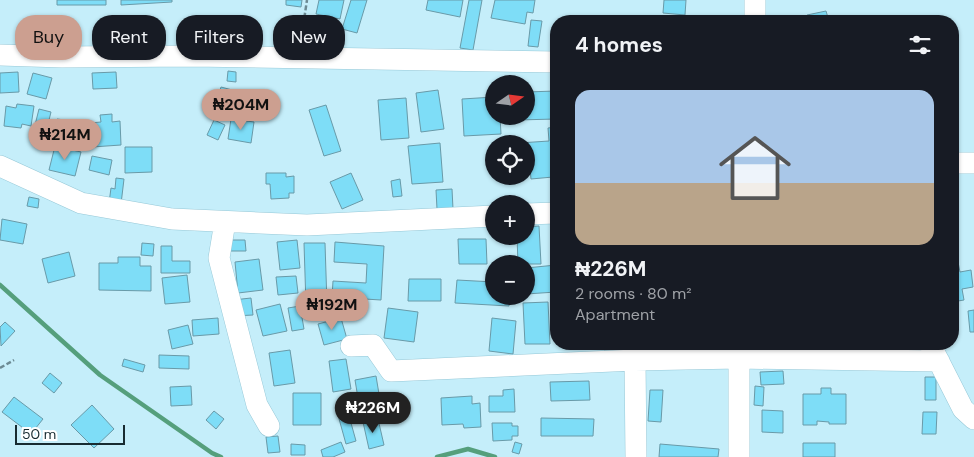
<!DOCTYPE html>
<meta charset="utf-8">
<style>
body{margin:0;font-family:"DM Sans",sans-serif;background:#20242c;color:#f1f3f6;height:100vh;display:flex;flex-direction:column;font-size:19px;white-space:nowrap}
*{box-sizing:border-box;margin:0}
p{font-size:16px;color:#9ea1a6}
.icon{flex:none;width:28px;height:28px;fill:none;stroke:currentColor;stroke-width:2;stroke-linecap:round;stroke-linejoin:round}
.map{position:relative;flex:1;overflow:hidden}
.drawer{position:absolute;left:550px;top:15px;width:409px;height:335px;display:flex;flex-direction:column;background:#171b24;border-radius:20px;box-shadow:0 1px 4px #0004}
.drawer>*{flex:none}
.banner{position:absolute;left:15px;top:15px;width:460px;height:45px;display:flex;gap:10px}
.needle{width:32px;rotate:76deg}
.buttons{position:absolute;left:485px;top:75px;display:grid;gap:10px}
.buttons a{display:grid;place-items:center;width:50px;height:50px;border-radius:50%;background:#171b24;box-shadow:0 1px 4px #0004;font-size:25px}
.scale{position:absolute;left:15px;bottom:12px;width:110px;box-sizing:border-box;padding-left:5px;border:2px solid #172b31;border-top:0;font-size:14px;line-height:18px;white-space:nowrap;color:#172b31;-webkit-text-stroke:4px #fff;paint-order:stroke}
.price{position:absolute;translate:-50% -42px;padding:0 11px;border-radius:18px;background:#cc9f90;color:#111;font-size:16px;line-height:32px;filter:drop-shadow(0 1px 2px #0008)}
.price::after{content:'';position:absolute;left:50%;top:30px;width:15px;height:11px;margin-left:-8px;background:inherit;clip-path:polygon(0 0,100% 0,50% 100%)}
.price.on{background:#222;color:#fff}
ul{padding:0;list-style:none}
li{display:grid;align-content:center;gap:10px;height:265px;padding:0 25px}
li span{display:grid;place-items:center;height:155px;border-radius:15px;color:#555}
li>.icon{margin-inline-start:auto}
span .icon{width:90px;height:90px;fill:#fffc;stroke-width:1}
li b{font-size:21px}
h2{display:flex;justify-content:space-between;align-items:center;height:60px;padding:0 25px;font-size:21px}
.tag{padding:0 18px;border-radius:20px;background:#171b24;box-shadow:0 1px 4px #0004;font-size:18px;line-height:45px}
.tag.on{background:#cc9f90;color:#111}
.map>svg:first-child{display:block}
.lines{fill:none;stroke-linecap:round;stroke-linejoin:round}
.stream{stroke:#559f7c;stroke-width:4.5}
.building{fill:#7eddf7;stroke:#699aa8}
.minor-casing{stroke:#96c8d7;stroke-width:22}
.path{stroke:#6c8a93;stroke-width:2.5;stroke-dasharray:5 2.5;stroke-linecap:butt}
.minor{stroke:#fff;stroke-width:21}
</style>
<div class="map">
<svg width="974" height="457" viewBox="0 0 974 457">
<rect width="100%" height="100%" fill="#c5eefa"/>
<g class="lines">
<path class="stream" d="M0,285L100,375L212,453L221,457
M437,457L468,449L495,457"/>
</g>
<path class="building" d="M57,0H106V5H57Z
M121,0H172V2L121,5Z
M286,0H302L301,7L286,5Z
M319,0H344L340,19L316,14Z
M351,0H367L357,33L342,29Z
M428,0H463L460,17L426,10Z
M469,0H482L473,50L460,48Z
M495,0H535L533,13L527,12L525,24L491,18Z
M664,0H686L685,15L663,13Z
M826,11L829,21H809L807,15Z
M531,20L542,21L538,47L528,46Z
M216,33L224,35L222,46L214,45Z
M228,71L236,72V82L227,81Z
M18,72L19,92L0,93V73Z
M116,72L117,88L93,89L92,73Z
M33,73L52,78L46,99L27,94Z
M221,87L236,91L228,118L213,113Z
M438,90L444,129L421,132L416,93Z
M556,91V119L517,120V116H526V92Z
M494,97V116H500L501,134L464,136L462,99Z
M406,98L409,138L381,140L378,100Z
M17,104L34,106L31,126L22,124L21,128L4,126L6,106L16,108Z
M326,105L341,151L324,156L309,110Z
M39,109L51,112L46,132L34,129Z
M112,114V122L120,121L121,145L92,147L90,123L101,122L100,115Z
M57,119L87,123L84,143L55,139Z
M231,119L254,122L251,143L228,139Z
M214,120L225,125L218,140L207,135Z
M556,127V167H553V177L531,179L530,169L526,170V144L519,143L549,141L548,128Z
M440,143L443,182L412,184L408,146Z
M55,146L81,152L75,176L49,170Z
M125,147H152V172L125,173Z
M92,156L112,160L109,175L89,170Z
M266,173H286V177L294,176V193H289V198L271,199L270,184H266Z
M351,173L363,200L342,209L330,182Z
M116,178L124,179L121,204L109,203L111,188L115,189Z
M400,179L402,196L393,197L391,181Z
M452,189L453,209H437L436,190Z
M29,197L39,199L38,208L27,206Z
M2,219L27,224L23,244L0,240Z
M539,226L541,264H518L517,236H526V227Z
M458,239H486L487,264H459Z
M229,240H245L246,251H230Z
M297,240L300,268L280,270L277,242Z
M335,242L384,246L381,300L332,297L333,281L366,283L367,264L334,262Z
M142,243L154,244L153,256L141,255Z
M304,243H325L327,304L306,305Z
M161,246H172V261H190V273H161Z
M69,252L75,276L48,283L42,259Z
M118,257H140V266H151V291L99,290V263H118Z
M259,259L263,290L238,293L235,262Z
M958,262L960,272L971,270L973,287L962,289L964,300L952,302V263Z
M556,265V292L526,294V268Z
M187,275L190,302L165,304L162,278Z
M296,276L298,293L278,295L276,277Z
M409,279H441V301H408Z
M457,280L494,282V296H509V306L455,303Z
M251,298L253,315L234,316L233,300Z
M548,302L550,344H525L523,303Z
M280,304L287,331L263,336L256,310Z
M300,306L304,329L292,331L288,308Z
M388,308L418,312L414,342L384,338Z
M974,310V332H970L968,311Z
M218,318L219,334L193,336L192,320Z
M341,318L347,339L324,345L318,324Z
M492,318L516,321L513,354L489,351Z
M5,322L15,331L1,346L0,327Z
M188,325L193,344L172,349L168,330Z
M604,344H619V349L604,350Z
M638,344H659V350L638,351Z
M753,344H786V348Z
M797,344H821L820,353L796,351Z
M895,344H914V350H895Z
M290,350L295,383L274,386L269,353Z
M159,355L189,356V369L159,368Z
M124,359L145,365L143,372L122,366Z
M346,359L351,389L333,392L329,361Z
M783,371L784,384L761,385L760,372Z
M50,373L62,383L54,393L42,383Z
M376,376L379,394L358,398L355,380Z
M925,377H936V400H925Z
M589,381L590,400L551,401L550,382Z
M191,386L192,405L171,406L170,387Z
M755,386L764,387L763,406L754,405Z
M821,388H831V394H846V424H829V422L817,421V425H803V394H821Z
M514,389L515,412H489V396H503V390Z
M650,390H663L661,422L648,421Z
M293,393H321V425H293Z
M472,396V404L480,403L481,427L464,428L463,424L442,425L441,398Z
M14,397L43,419L31,434L2,412Z
M92,405L114,429L94,448L71,425Z
M346,405L356,441L346,444L336,408Z
M762,410L783,411V433L762,432Z
M214,411L224,419L216,429L206,420Z
M923,412H937L936,434H922Z
M541,418L594,419L593,436H541Z
M378,419L384,445L369,449L363,422Z
M492,423H512V426H518V436H512V440L493,441Z
M278,436L280,452L268,453L266,437Z
M341,442L345,452L333,457H323L321,450Z
M515,442L522,444L519,454L512,452Z
M803,443H835V457H803Z
M291,444L305,445V455H291Z
M660,444L719,449L718,457H659Z"/>
<g class="lines">
<defs>
<path id="minor" d="M755,21V0
M0,55L62,57L193,56L556,62
M952,163H974
M0,166L81,203L172,219L307,225L494,216
M526,214L556,213
M225,222L219,258L257,405L269,426
M739,344V457
M930,344L963,409L974,419
M351,346L373,345L391,371L635,360L738,358L939,361
M635,360L636,457"/>
</defs>
<use href="#minor" class="minor-casing"/>
<path class="path" d="M301,40L307,0
M0,368L14,360"/>
<use href="#minor" class="minor"/>
</g>
</svg>
<div class="buttons">
<a><svg class="needle" viewBox="-14 -14 28 28"><path d="M0-13l5 13h-10z" fill="#e53935"/><path d="M0 13l5-13h-10z" fill="#9ea1a6"/></svg></a>
<a><svg class="icon" aria-label="locate" viewBox="0 0 24 24"><circle cx="12" cy="12" r="6"/><path d="M12 2v4M12 18v4M2 12h4M18 12h4"/></svg></a>
<a>+</a>
<a>−</a>
</div>
<div class="scale">50 m</div>
<b class="price" style="left:241px;top:131px">₦204M</b>
<b class="price" style="left:65px;top:161px">₦214M</b>
<b class="price" style="left:332px;top:331px">₦192M</b>
<b class="price on" style="left:373px;top:434px">₦226M</b>
<div class="banner">
<a class="tag on">Buy</a>
<a class="tag">Rent</a>
<a class="tag">Filters</a>
<a class="tag">New</a>
</div>
<section class="drawer">
<h2>4 homes<svg class="icon" aria-label="filters" viewBox="0 0 24 24"><path d="M4 7h16M4 17h16"/><circle cx="9" cy="7" r="2"/><circle cx="15" cy="17" r="2"/></svg></h2>
<ul>
<li><span style="background:linear-gradient(#a9c7e8 60%,#b9a48a 0)"><svg class="icon" aria-label="home" viewBox="0 0 24 24"><path d="M3 11l9-7 9 7M6 9v11h12V9"/></svg></span><div><b>₦226M</b><p>2 rooms · 80 m²</p><p>Apartment</p></div></li>
</ul>
</section>
</div>
